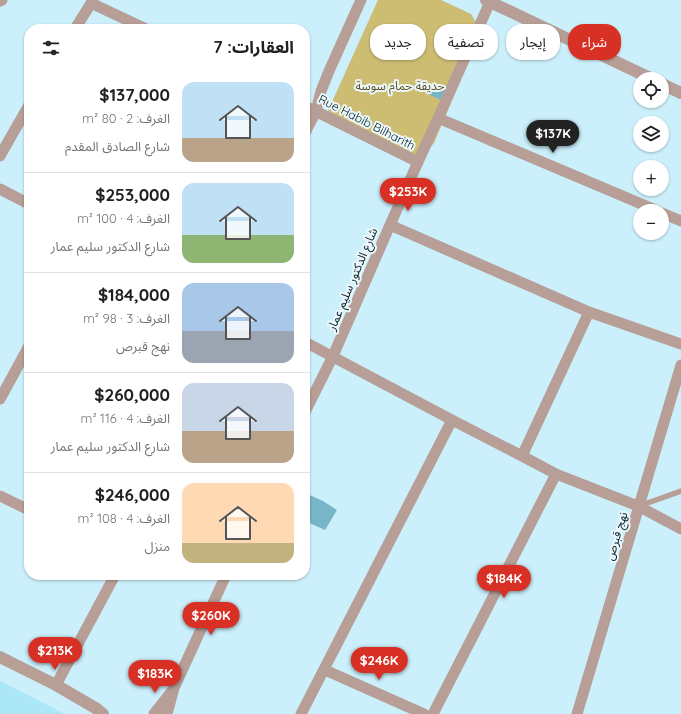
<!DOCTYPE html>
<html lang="ar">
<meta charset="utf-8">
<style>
body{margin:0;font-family:Quicksand,"Noto Sans Arabic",sans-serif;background:#f2f2f2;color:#202124;direction:rtl;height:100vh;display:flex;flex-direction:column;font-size:15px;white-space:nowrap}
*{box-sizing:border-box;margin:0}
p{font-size:13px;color:#757577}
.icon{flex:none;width:22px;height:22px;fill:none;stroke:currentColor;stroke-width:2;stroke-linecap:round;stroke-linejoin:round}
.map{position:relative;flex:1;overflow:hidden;direction:ltr}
.details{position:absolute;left:24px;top:24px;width:286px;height:556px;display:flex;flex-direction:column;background:#fff;border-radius:16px;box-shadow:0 1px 3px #0004;direction:rtl}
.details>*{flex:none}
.top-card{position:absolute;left:322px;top:24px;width:299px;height:36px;direction:rtl;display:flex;gap:8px}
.controls{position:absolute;left:633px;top:72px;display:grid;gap:8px}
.controls a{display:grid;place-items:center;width:36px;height:36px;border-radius:50%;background:#fff;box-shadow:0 1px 3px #0004;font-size:20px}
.price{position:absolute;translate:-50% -34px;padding:0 9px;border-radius:14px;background:#d93025;color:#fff;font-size:13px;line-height:26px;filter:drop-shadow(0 1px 2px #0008)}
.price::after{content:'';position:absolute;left:50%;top:24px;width:12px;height:9px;margin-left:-6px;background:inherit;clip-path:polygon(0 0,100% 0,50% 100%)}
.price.active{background:#222;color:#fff}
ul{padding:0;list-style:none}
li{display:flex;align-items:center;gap:12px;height:100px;padding:0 16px}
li+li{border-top:1px solid #e0e0e0}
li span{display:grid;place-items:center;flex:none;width:112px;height:80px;border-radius:12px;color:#555}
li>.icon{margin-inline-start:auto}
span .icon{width:48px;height:48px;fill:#fffc;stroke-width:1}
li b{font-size:17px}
h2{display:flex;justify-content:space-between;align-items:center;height:48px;padding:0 16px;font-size:17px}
.chip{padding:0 14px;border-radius:16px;background:#fff;box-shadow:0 1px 3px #0004;font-size:14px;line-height:36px}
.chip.active{background:#d93025;color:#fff}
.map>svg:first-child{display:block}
.built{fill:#ace7f8}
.green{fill:#ccbd73}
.building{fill:#76b6c8}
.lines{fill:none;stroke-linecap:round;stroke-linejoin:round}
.service{stroke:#b79f97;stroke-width:5.5}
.minor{stroke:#b79f97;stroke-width:11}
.tertiary{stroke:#b79f97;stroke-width:12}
.labels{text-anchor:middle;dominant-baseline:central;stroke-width:4;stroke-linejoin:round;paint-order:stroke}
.park-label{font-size:12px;fill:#5b511f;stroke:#ecf8fc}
.street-label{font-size:12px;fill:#041f26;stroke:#ecf8fc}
</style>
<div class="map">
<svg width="681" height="714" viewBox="0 0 681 714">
<rect width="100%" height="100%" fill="#cbf0fc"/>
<path class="built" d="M0,681L65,714H0Z"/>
<path class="green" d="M378,0H441L471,14L477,24V42L434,143C427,153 421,154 409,156L327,113Z"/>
<path class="building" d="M433,84L446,90L441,100L428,94Z
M305,493L323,501L337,510L325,530L305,521Z"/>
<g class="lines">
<path class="service" d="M639,506L681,491"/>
<path class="minor" d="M0,1L2,0
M91,3L146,29
M75,29L93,0
M305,106L418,162
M438,118L658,211
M305,133L316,111L321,91L329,71L361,0
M0,156L29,105
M0,189L29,204
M662,213L681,221
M390,225L589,312L681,344
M305,342L452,420L522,456L556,474L638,506L681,529
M0,399L29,346
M305,412L333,356L390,225L418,162L438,118L490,2
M522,456L589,312
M0,496L29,510
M325,670L424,714
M56,685L115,575
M154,714L172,691
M167,714L174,688L226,575
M301,714L452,420
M433,714L556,474
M577,714L681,365"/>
<path class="tertiary" d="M486,0L652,79
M662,84L681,93
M0,657L56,685L97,709L103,714"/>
</g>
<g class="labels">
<g class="park-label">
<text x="400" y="85">حديقة حمام سوسة</text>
</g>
<g class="street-label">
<text transform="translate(367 122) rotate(27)">Rue Habib Bilharith</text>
<text transform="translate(352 279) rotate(-67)">شارع الدكتور سليم عمار</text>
<text transform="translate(616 536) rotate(-73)">نهج قبرص</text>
</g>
</g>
</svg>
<div class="controls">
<a><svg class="icon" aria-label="locate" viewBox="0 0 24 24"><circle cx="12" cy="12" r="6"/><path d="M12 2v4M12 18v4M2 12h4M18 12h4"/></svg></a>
<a><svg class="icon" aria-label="layers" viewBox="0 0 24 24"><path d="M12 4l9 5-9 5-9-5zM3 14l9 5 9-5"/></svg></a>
<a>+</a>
<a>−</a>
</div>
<b class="price active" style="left:553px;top:154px">$137K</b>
<b class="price" style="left:408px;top:212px">$253K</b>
<b class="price" style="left:504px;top:599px">$184K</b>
<b class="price" style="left:211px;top:636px">$260K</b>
<b class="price" style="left:55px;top:671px">$213K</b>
<b class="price" style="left:379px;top:681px">$246K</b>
<b class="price" style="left:155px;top:694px">$183K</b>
<div class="top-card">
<a class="chip active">شراء</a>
<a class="chip">إيجار</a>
<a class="chip">تصفية</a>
<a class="chip">جديد</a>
</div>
<section class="details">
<h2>العقارات: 7<svg class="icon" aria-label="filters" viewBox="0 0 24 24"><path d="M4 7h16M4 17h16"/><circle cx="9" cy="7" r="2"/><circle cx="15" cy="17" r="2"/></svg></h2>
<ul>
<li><span style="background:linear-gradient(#bfe0f5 70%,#b9a48a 0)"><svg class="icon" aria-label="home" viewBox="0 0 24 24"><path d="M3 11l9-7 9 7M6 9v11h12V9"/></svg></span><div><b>$137,000</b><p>الغرف: 2 · 80 m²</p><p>شارع الصادق المقدم</p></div></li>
<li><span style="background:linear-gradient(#bfe0f5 65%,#8fb573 0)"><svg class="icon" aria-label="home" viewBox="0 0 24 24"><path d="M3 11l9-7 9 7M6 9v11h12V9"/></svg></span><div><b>$253,000</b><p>الغرف: 4 · 100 m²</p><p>شارع الدكتور سليم عمار</p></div></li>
<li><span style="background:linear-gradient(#a9c7e8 60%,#9aa5b1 0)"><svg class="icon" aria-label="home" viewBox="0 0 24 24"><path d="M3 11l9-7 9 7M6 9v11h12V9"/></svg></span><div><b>$184,000</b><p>الغرف: 3 · 98 m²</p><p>نهج قبرص</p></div></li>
<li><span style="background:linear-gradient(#c9d6e8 60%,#b9a48a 0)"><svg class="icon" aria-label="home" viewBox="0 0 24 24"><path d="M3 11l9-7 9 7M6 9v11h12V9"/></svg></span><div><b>$260,000</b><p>الغرف: 4 · 116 m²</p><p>شارع الدكتور سليم عمار</p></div></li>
<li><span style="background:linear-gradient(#ffd9b3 75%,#c2b280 0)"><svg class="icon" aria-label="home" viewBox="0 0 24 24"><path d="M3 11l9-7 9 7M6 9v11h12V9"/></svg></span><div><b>$246,000</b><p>الغرف: 4 · 108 m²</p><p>منزل</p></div></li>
</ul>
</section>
</div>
